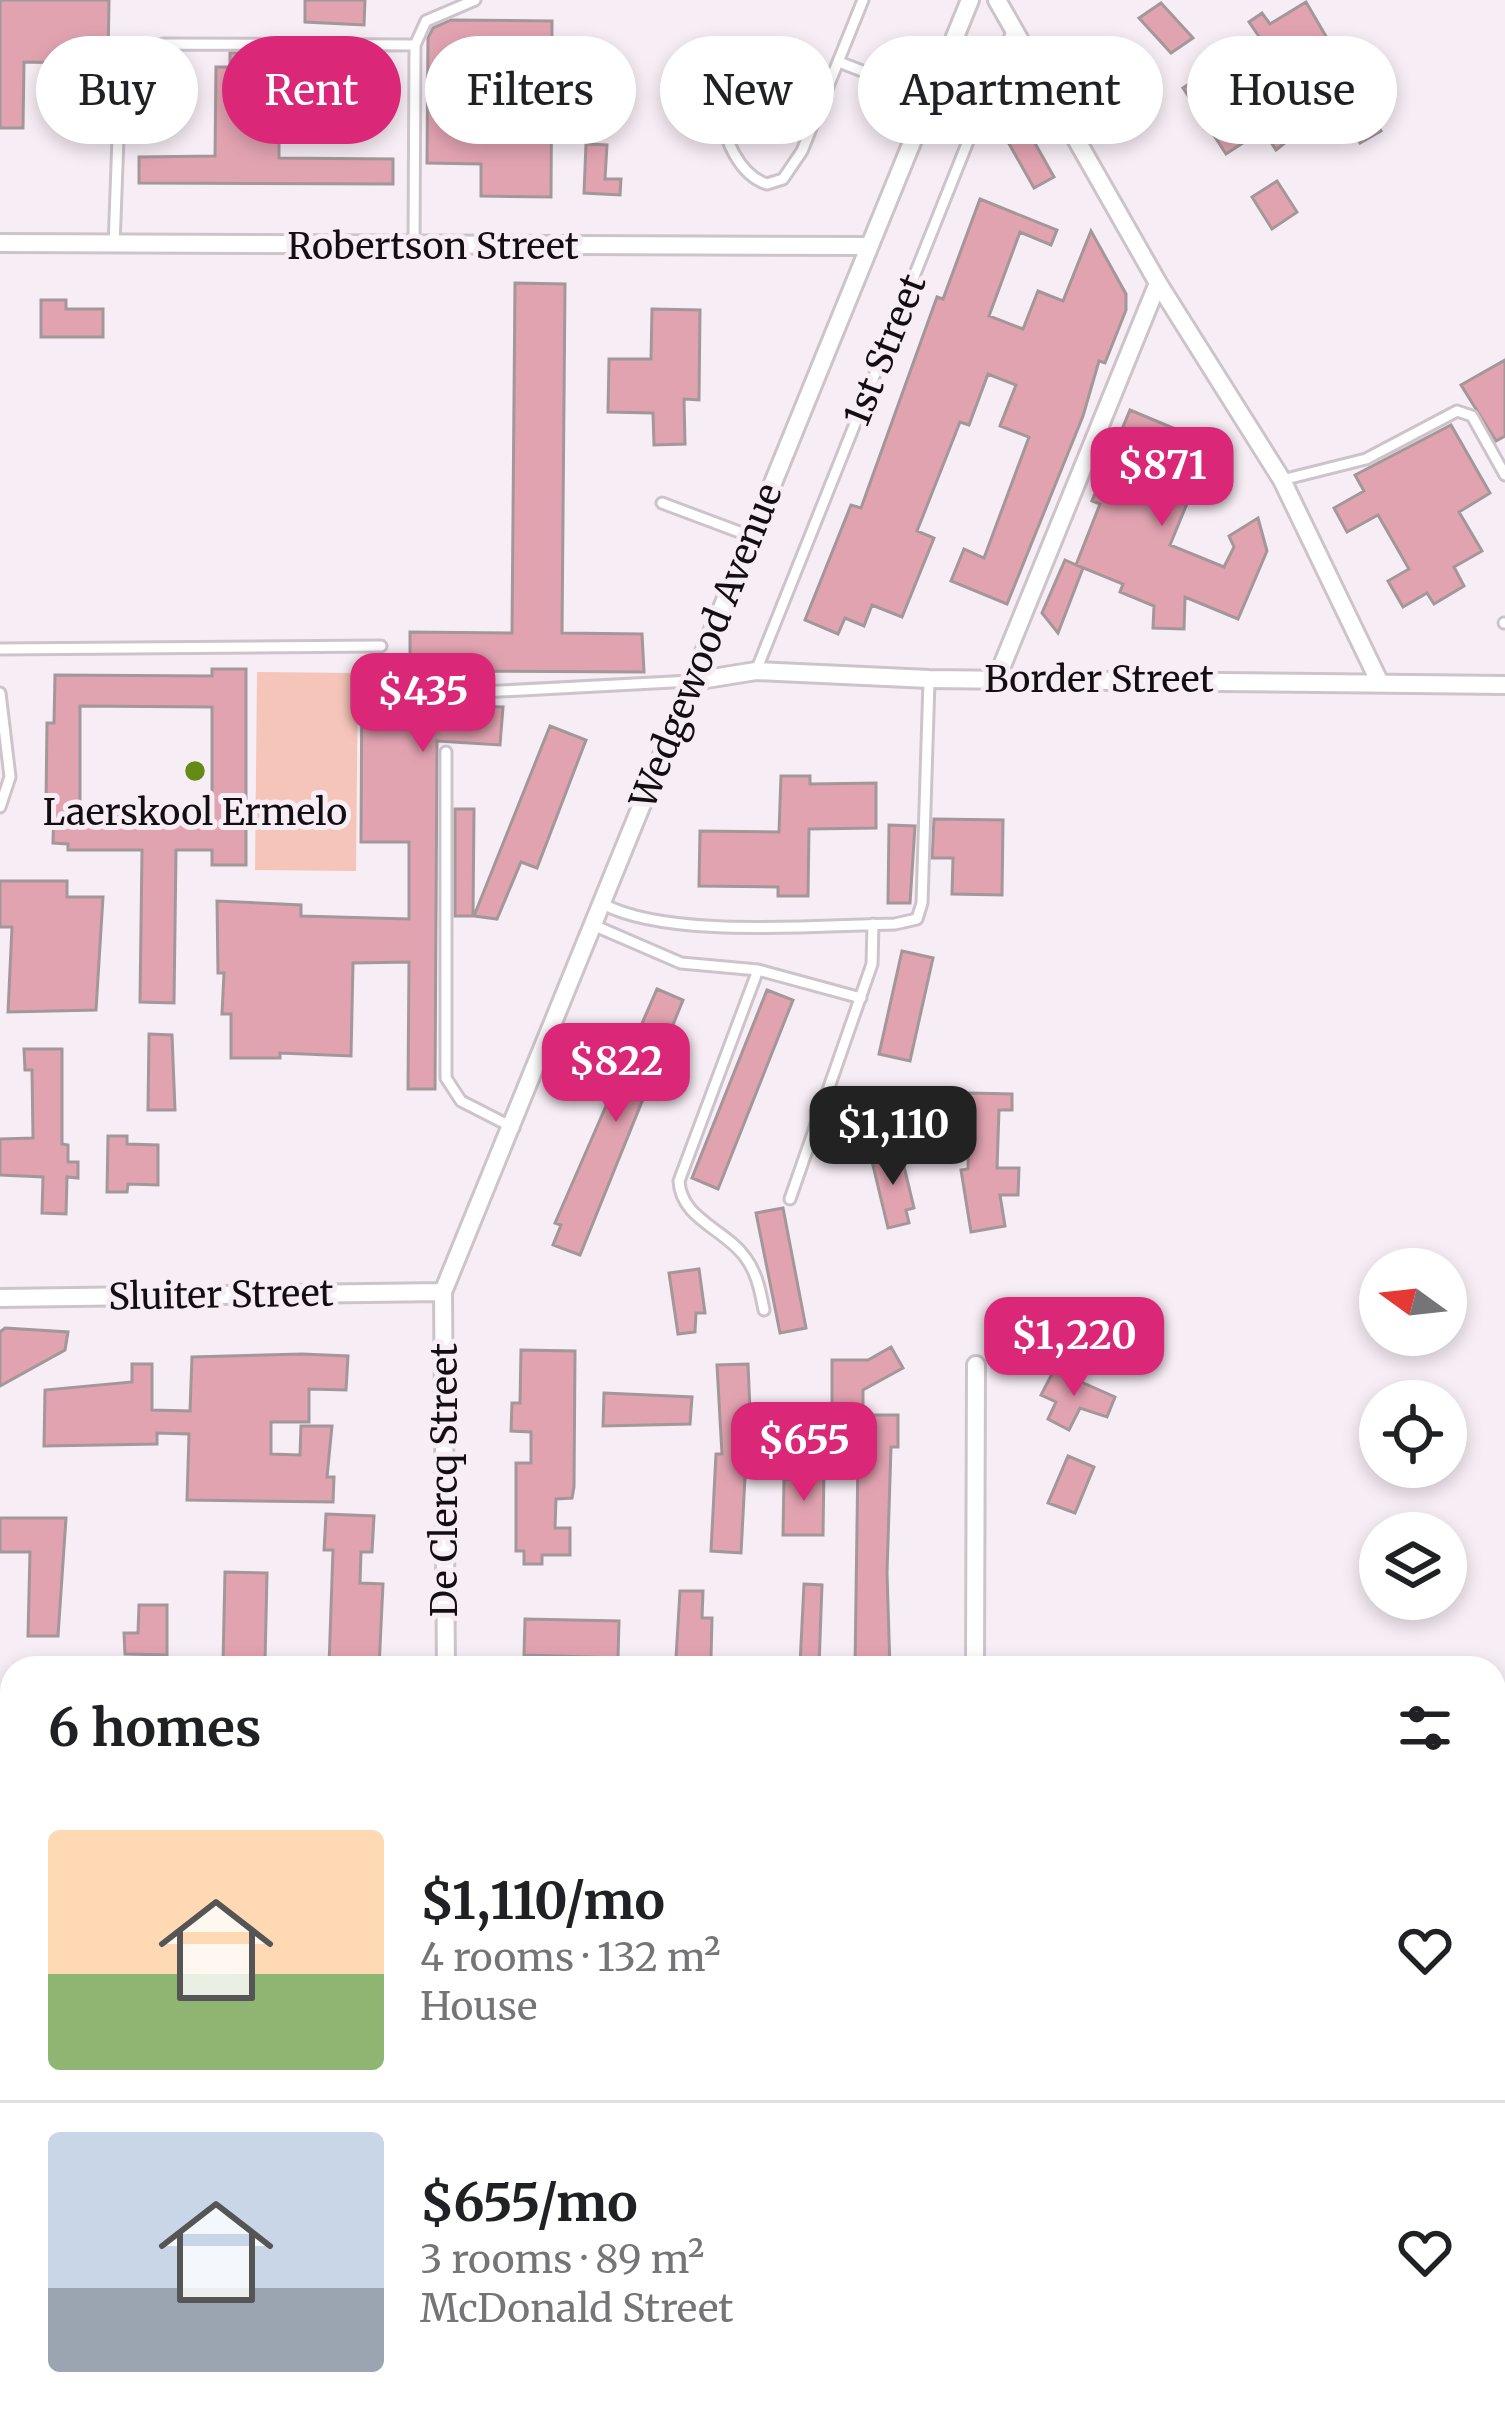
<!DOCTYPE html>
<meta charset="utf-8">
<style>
body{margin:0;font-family:Merriweather,serif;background:#f2f2f2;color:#202124;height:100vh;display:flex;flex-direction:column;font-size:45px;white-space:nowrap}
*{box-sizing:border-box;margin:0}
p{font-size:39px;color:#757577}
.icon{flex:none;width:66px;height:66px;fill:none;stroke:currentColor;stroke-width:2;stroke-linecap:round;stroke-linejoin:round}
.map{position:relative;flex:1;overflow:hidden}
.side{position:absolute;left:0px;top:1656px;width:1506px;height:771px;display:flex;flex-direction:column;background:#fff;border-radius:36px 36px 0 0;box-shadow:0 6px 18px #0003}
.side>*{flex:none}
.banner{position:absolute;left:36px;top:36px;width:1434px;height:108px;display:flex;gap:24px}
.needle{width:78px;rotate:285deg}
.controls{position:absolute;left:1359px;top:1248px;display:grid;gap:24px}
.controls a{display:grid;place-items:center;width:108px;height:108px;border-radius:50%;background:#fff;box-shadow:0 6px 18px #0003;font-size:60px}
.price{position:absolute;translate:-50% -102px;padding:0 27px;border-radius:24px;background:#db2777;color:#fff;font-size:39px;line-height:78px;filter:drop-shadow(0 3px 6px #0008)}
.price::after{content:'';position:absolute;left:50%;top:72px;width:36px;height:27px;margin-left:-18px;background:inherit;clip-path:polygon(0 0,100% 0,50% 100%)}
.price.active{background:#222;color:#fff}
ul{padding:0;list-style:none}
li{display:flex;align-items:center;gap:36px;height:300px;padding:0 48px}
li+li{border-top:3px solid #e0e0e0}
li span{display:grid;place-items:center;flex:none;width:336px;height:240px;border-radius:12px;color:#555}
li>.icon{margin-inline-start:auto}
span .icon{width:144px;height:144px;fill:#fffc;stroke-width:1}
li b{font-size:51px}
h2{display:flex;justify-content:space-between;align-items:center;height:144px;padding:0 48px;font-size:51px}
.tag{padding:0 42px;border-radius:54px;background:#fff;box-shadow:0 6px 18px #0003;font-size:42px;line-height:108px}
.tag.active{background:#db2777;color:#fff}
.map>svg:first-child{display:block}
.green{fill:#f6c5b9}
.building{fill:#e2a3b1;stroke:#a39799;stroke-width:3;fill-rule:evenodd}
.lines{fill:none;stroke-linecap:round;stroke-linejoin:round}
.lane-casing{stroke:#cdc4cb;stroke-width:15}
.street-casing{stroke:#cdc4cb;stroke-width:22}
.lane{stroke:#fff;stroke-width:9}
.street{stroke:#fff;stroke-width:16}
.poi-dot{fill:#658b16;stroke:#f7edf5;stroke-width:4.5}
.labels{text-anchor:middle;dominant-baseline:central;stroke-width:10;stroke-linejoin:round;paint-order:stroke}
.street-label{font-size:36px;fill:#120e11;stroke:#f7edf5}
.poi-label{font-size:36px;fill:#120e11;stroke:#f7edf5}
</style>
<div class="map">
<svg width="1505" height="2425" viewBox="0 0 1505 2425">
<rect width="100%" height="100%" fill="#f7edf5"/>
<path class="green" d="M257,672L358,673L356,871L255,870Z"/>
<path class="building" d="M0,0H109L108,62H96L95,134L73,133L74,63L24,62L23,128H0Z
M305,0H365L364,25L305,22Z
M1306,2L1381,131L1360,143L1336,102L1276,150L1263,130L1226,154L1183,88L1260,38L1249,22L1262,13L1270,24Z
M1161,3L1193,38L1171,53L1139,18Z
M451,20L552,21L551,197L481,196V164L427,163L428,38L433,28Z
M230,53H279V158L393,159V184L139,183V157L215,156L216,67H230Z
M144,58H164L163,122H142Z
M1023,122L1054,177L1034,188L1003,133Z
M586,144L607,145L605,179H621L620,195L584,193Z
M1277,181L1297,212L1272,229L1252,197Z
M980,199L1057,230L1051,245L1020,232L989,316L1023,329L1038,291L1063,301L1091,231L1126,294V310L1105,363L1099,361L1083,416L1007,604L951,581L964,549L984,558L1029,437L1000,426L1016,385L988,374L969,425L960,422L917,531L934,538L902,617L872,605L864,626L845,618L838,634L805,620L851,505L861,508L937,297L943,299Z
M515,283L565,284L562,633L642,634L644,672L437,671V725L466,727L468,706L503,707L500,745L437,741L435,1089H408L409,962L353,963L351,1056L280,1053V1058H231V1014H222L224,973H218L217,901L301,905V916L409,919V842H361L362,662H410V632L512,633Z
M41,300H66V309H103V337H41Z
M652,309L700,310L699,400L684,399L685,444L654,445L653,413L608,412L609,359H651Z
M1505,360V436L1496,441L1461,385Z
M1130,410L1202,440L1184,485L1193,489L1170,545L1224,567L1234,547L1229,536L1258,518L1267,551L1238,619L1185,597L1184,629L1153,628L1154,606L1120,592L1123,584L1076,565L1100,504L1092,501Z
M1451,425L1490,493L1459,512L1482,551L1454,567L1464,586L1434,604L1427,593L1403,607L1388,581L1409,569L1378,515L1347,532L1334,508L1364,491L1355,475Z
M1065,560L1083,568L1058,633L1042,613Z
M212,669H246V865H212V850H176L174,1003L140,1002L142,850H68V844L53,843L54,801H46L47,723H54L55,675L212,676ZM80,706L212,707V818L80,816Z
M550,726L586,740L537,868L521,862L497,919L474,916Z
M781,776H810V784L876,783V828L809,829L808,896H778V887L699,886L700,831L779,832Z
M455,809H474L473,916H455Z
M934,819L1003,820L1002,895L952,894L953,858H932Z
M889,825L915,826L910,903H888Z
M0,881H67V897H103L96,1010L8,1012L12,927H0Z
M902,951L933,958L910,1061L879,1054Z
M657,989L683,1000L580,1255L553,1245L561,1225L555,1223Z
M767,990L793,1000L718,1189L692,1178Z
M149,1034L172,1035L175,1110H148Z
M24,1049H62V1144L68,1145V1162H78V1178L67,1177L66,1214L42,1213L43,1177L0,1175V1139L33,1138L32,1070H25Z
M969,1093L1012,1094V1110H999L997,1168H1019L1018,1195H1000L1005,1226L971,1232L961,1170L968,1169Z
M108,1136H127V1144L158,1145V1185L128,1184L127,1192H107Z
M900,1150L914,1208L906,1210L909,1223L888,1228L871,1157Z
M783,1208L806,1328L780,1333L756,1213Z
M699,1269L705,1313H696L695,1332L678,1334L669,1273Z
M5,1328L68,1332L65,1350L0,1386V1332Z
M891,1347L903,1368L863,1390V1417H832V1360H868Z
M521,1350L575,1351L574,1487L572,1498L556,1499L555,1528H570V1555H542V1564H524V1551H516V1463H531V1432L511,1431L512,1403H520Z
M302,1354L348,1356L346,1390L309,1389V1422H271V1454L300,1455L301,1426H332L327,1477H334L333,1502L187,1500L189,1434L157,1433V1444L44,1446L45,1390L132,1382V1364H152V1410L190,1411L192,1357Z
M748,1364L752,1456L771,1457L770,1478L745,1477L741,1553L711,1551L716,1454H722L717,1365Z
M1054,1370L1115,1397L1107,1417L1080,1408L1069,1430L1048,1419L1056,1402L1041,1395Z
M604,1393L692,1397L690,1424L603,1426Z
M871,1415H898V1447H891L887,1573L890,1668H855L858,1456L871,1457Z
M1068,1456L1094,1467L1075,1513L1048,1503Z
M804,1468H824L823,1535H783L784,1479H803Z
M326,1514L374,1516L372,1552H361L360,1583L383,1584L379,1668L329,1666L333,1550H324Z
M0,1518H66L58,1636H28L30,1552H0Z
M225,1572L267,1573L265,1663H223Z
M804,1584L822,1585L819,1666L800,1665Z
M680,1591H703L702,1618H712L711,1658H676Z
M139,1605H167V1655L125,1654L124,1633H138Z
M525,1619L619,1621L618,1658L524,1655Z"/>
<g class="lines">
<defs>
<path id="lane" d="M839,62L929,97
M725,111C720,137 741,176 767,184L783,179L802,151L863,0
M114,246L120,84L135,51L164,44L415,45
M414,246L415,45L426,21L475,0
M1282,480L1366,459L1457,411L1472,416L1505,475
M662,503L750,536
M1504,623H1505
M0,649L381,646
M756,671L1013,29
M0,693L10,777L0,807
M463,693L691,681
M446,752V1078L461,1101L514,1128
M603,904C669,939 817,925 895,924L917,919L922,903L929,681
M593,925L681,963L758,970L861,998
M758,970L679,1181C681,1219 725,1229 745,1257C757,1273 760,1290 764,1310
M790,1199L872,964L873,924
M284,2425V2415"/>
<path id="street" d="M997,0L1158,283L1282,480L1379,681
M0,243L867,246
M997,678L1158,283
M694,681L756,671L929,679L1505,685
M0,1298L443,1292
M446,1668L443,1292L970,0
M975,1668L976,1365
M0,1819L12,1820
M1494,1839H1505
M0,1845H12
M1494,1862H1505
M0,2366H12
M1494,2375H1505
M966,2415V2425
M445,2425V2415"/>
</defs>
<use href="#lane" class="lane-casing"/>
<use href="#street" class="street-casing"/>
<use href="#lane" class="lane"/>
<use href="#street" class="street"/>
</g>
<circle class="poi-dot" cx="195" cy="771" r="12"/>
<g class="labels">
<g class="street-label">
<text x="433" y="246">Robertson Street</text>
<text transform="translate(885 350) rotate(-68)">1st Street</text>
<text transform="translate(706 646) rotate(-68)">Wedgewood Avenue</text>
<text x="1099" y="679">Border Street</text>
<text transform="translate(221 1295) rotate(-1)">Sluiter Street</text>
<text transform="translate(444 1480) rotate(-90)">De Clercq Street</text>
</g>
<g class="poi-label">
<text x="195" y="812">Laerskool Ermelo</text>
</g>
</g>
</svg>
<div class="controls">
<a><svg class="needle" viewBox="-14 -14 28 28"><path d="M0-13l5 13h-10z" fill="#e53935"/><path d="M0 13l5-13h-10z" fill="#757577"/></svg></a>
<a><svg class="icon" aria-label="locate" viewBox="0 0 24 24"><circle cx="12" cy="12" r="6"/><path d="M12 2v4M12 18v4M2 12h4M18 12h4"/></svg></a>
<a><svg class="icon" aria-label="layers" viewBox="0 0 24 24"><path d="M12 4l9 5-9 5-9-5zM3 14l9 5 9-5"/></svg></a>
</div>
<b class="price" style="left:1162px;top:529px">$871</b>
<b class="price" style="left:423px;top:755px">$435</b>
<b class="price" style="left:616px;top:1125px">$822</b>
<b class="price active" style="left:893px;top:1188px">$1,110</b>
<b class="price" style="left:1074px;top:1399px">$1,220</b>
<b class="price" style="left:804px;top:1504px">$655</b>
<div class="banner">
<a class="tag">Buy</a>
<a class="tag active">Rent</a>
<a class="tag">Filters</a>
<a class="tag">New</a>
<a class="tag">Apartment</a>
<a class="tag">House</a>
</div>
<section class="side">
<h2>6 homes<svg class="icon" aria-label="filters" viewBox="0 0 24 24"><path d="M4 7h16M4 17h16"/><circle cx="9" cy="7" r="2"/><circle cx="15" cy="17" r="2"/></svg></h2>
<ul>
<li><span style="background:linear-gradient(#ffd9b3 60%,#8fb573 0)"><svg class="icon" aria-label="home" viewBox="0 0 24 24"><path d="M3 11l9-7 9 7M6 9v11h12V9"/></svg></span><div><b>$1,110/mo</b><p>4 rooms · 132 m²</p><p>House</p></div><svg class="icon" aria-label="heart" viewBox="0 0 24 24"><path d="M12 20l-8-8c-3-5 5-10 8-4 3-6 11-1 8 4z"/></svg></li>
<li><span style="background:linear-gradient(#c9d6e8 65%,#9aa5b1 0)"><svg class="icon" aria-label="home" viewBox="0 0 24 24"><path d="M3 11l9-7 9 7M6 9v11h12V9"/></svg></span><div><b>$655/mo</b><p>3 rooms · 89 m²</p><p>McDonald Street</p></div><svg class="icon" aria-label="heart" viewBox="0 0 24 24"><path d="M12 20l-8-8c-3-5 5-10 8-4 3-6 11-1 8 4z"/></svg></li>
</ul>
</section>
</div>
